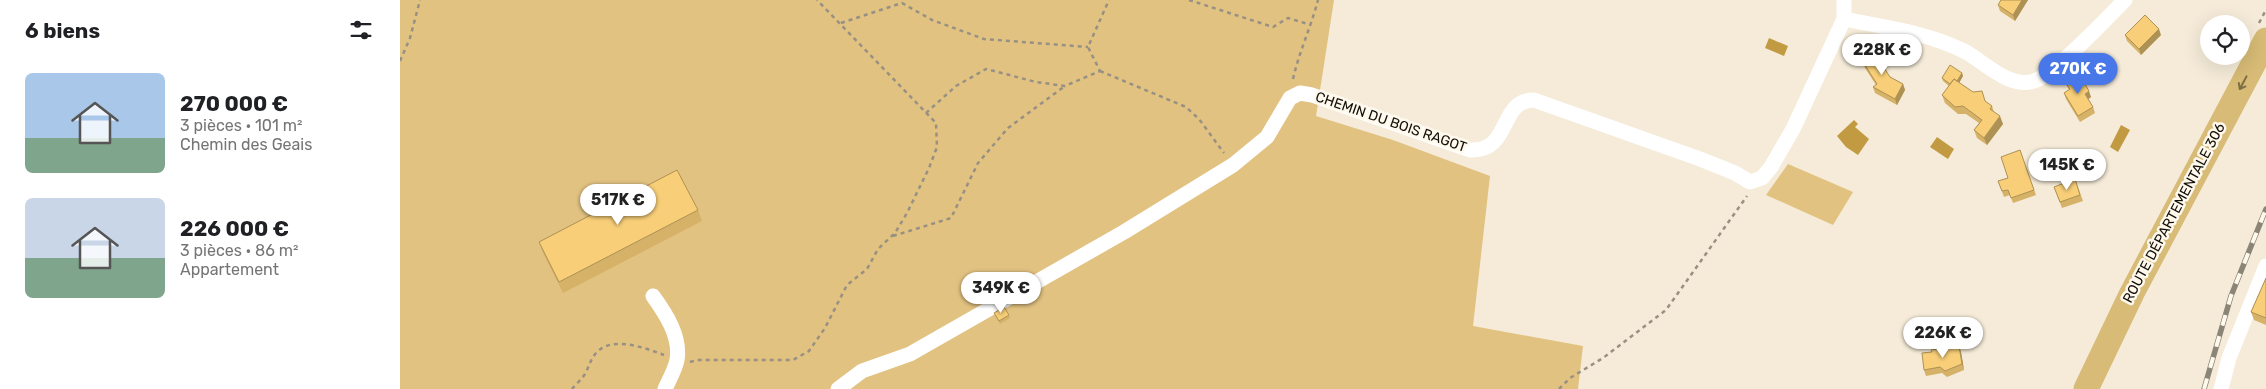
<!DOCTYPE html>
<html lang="fr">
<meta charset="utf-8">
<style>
body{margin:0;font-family:Rubik,sans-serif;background:#f2f2f2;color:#202124;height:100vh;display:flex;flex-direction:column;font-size:19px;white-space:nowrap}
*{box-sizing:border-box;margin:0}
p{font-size:16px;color:#757577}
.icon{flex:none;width:28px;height:28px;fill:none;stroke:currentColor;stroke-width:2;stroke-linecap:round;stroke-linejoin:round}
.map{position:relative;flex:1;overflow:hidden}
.drawer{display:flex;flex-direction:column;background:#fff;width:400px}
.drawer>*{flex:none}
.tools{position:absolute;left:1800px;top:15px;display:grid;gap:10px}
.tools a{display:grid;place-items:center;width:50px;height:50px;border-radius:50%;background:#fff;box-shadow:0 5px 20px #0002;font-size:25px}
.price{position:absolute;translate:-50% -42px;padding:0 11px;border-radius:18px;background:#fff;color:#222;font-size:16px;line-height:32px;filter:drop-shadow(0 1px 2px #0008)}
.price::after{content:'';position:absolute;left:50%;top:30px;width:15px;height:11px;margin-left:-8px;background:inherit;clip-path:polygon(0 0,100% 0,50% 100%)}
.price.active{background:#4777e8;color:#fff}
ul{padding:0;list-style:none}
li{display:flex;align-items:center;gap:15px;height:125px;padding:0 25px}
li span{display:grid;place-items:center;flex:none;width:140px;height:100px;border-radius:8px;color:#555}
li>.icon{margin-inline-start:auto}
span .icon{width:60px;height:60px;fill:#fffc;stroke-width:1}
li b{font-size:21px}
h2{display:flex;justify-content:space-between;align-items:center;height:60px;padding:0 25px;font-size:21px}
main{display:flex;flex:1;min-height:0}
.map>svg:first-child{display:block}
.green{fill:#e2c281}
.water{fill:#c29a42}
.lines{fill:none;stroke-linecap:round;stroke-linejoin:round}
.path{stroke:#989183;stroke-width:2.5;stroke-dasharray:4 4;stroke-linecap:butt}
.street{stroke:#fff;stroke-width:15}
.primary{stroke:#d7bb76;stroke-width:25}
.rail-casing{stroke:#8b8577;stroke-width:5.5}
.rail{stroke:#fff9ed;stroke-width:4;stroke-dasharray:11;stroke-linecap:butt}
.wall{fill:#d5b267}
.shaded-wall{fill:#ae9154}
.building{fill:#f8cf78;stroke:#ae9154}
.oneway{stroke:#7e6e44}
.labels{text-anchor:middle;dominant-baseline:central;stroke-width:5;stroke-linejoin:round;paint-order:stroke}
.street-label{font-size:14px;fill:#120f08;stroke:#fff9ed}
</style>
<main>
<section class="drawer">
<h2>6 biens<svg class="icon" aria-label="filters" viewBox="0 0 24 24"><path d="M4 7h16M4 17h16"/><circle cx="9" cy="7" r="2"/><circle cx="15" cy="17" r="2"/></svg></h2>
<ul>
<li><span style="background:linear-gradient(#a9c7e8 65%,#7fa58c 0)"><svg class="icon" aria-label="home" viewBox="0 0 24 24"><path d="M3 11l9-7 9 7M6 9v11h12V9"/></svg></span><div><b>270 000 €</b><p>3 pièces · 101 m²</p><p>Chemin des Geais</p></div></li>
<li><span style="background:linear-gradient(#c9d6e8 60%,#7fa58c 0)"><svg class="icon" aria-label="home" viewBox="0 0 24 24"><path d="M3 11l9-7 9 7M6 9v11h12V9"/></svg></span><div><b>226 000 €</b><p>3 pièces · 86 m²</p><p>Appartement</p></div></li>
</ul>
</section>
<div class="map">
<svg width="1866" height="389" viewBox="0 0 1866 389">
<rect width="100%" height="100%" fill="#f5ebd8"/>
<path class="green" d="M0,0H934L916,116L993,140L1090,176L1073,326L1183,346L1178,389H0Z
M1388,164L1453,192L1433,225L1366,195Z"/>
<path class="water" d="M1369,38L1388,46L1384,56L1365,48Z
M1454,120L1458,124L1455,127L1469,139L1458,155L1446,147L1437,136Z
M1721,125L1730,130L1718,152L1710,147Z
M1537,137L1554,149L1548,159L1530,147Z"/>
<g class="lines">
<path class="path" d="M789,0L873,27L888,18L911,25
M441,23L502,3L532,20L584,39L688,47
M1859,23L1866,10
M0,61L10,38L20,0
M700,71L786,107L799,119L824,153
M893,79C899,52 911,27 918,0
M526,113L556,86L586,69L636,82L665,86L700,71L688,47L709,0
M493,236L551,218L578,163L608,128L665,86
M290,362L297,360H393L409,351L425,328L447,285L467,269L478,249L495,233L507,213L529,168L537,147L536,123L417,0
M172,389C176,384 182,379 185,374C189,367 190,360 196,353C212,335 245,348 264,355
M1159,389L1170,378L1203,358L1266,310L1347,196"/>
<path class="street" d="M1444,19C1485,27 1529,33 1566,52C1585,63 1610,89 1634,81C1654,75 1708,17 1725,0
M253,296C266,314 281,337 277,360C275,370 269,380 265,389
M438,389L462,371L510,354L724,232L833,165L867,137L890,98L900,93L912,95L1070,150C1112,152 1098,100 1134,100L1300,159L1335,173L1350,182L1362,178L1371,167L1393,129L1444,19V0
M1821,389L1829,358L1866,266"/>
<path class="primary" d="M1686,389L1732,293L1866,40"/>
<defs>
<path id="rail" d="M1804,389L1831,296L1866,209"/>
</defs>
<use href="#rail" class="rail-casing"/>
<use href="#rail" class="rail"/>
</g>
<path class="wall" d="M1601,0H1628L1615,21L1600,11L1598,5Z
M1725,35H1761L1741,55L1727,41Z
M1463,62L1503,84L1505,90L1497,105L1475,93L1473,87L1476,85L1465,68Z
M1562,73L1563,76L1559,83L1592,106L1594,112L1603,124L1587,145L1577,138L1574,130L1579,123L1566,114H1558L1545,103L1542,95L1549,86L1543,81L1542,78Z
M1665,82L1691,97L1688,99L1693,107L1695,113L1680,122L1666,99L1664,93L1669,90Z
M1620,150L1636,195L1613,203L1610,195L1604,197L1598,181L1608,178Z
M1675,179L1683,201L1662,208L1654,187Z
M298,210L302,221L163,293L143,253L139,242Z
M1866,278V325L1854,320L1851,312Z
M594,313L609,315L610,318L600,324Z
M1561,352L1564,370L1547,377L1542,373L1526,376L1524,370Z"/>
<path class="shaded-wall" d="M1622,0H1628L1615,21L1613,15Z
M1759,29L1761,35L1741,55L1739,49Z
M1562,73L1563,76L1555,90L1554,86Z
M1503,84L1505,90L1497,105L1495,99Z
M1689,91L1691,97L1687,100L1685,94Z
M1600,116L1603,124L1587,145L1584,138Z
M1559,346L1561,352L1564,370L1562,364Z"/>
<path class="building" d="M1601,0H1622L1613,15L1598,5Z
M1745,15L1759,29L1739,49L1725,35Z
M1471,52L1475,54L1490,77L1503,84L1495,99L1473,87L1477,84L1463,62L1464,57Z
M1550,65L1562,73L1557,81L1554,79L1550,84L1542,78Z
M1679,74L1689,91L1685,94L1693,107L1678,116L1664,93L1670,89L1665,82Z
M1554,79L1573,92L1582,91L1585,101L1592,106L1590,109L1600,116L1584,138L1574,130L1582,120L1563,106L1555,107L1542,95Z
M1620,150L1634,190L1611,198L1608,190L1602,191L1598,181L1608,178L1601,157Z
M277,170L298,210L159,282L139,242Z
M1675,179L1680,195L1660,202L1654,187Z
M1866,278V318L1851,312Z
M604,307L609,315L599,321L594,313Z
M1559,346L1562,364L1545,371L1540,367L1524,370L1522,353L1532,352L1531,350Z"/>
<defs><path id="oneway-shaft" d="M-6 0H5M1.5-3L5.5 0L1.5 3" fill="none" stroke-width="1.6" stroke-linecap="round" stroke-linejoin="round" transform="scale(1.25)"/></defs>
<use class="oneway" href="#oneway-shaft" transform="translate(1843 83) rotate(118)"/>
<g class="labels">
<g class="street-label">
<text transform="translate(991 122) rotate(19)">CHEMIN DU BOIS RAGOT</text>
<text transform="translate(1774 213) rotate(-62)">ROUTE DÉPARTEMENTALE 306</text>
</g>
</g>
</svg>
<div class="tools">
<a><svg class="icon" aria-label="locate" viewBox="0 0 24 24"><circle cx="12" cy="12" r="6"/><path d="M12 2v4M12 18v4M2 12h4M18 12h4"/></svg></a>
</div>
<b class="price" style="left:1482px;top:76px">228K €</b>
<b class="price active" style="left:1678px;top:95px">270K €</b>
<b class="price" style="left:1667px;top:191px">145K €</b>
<b class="price" style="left:218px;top:226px">517K €</b>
<b class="price" style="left:601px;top:314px">349K €</b>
<b class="price" style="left:1543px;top:359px">226K €</b>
</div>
</main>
